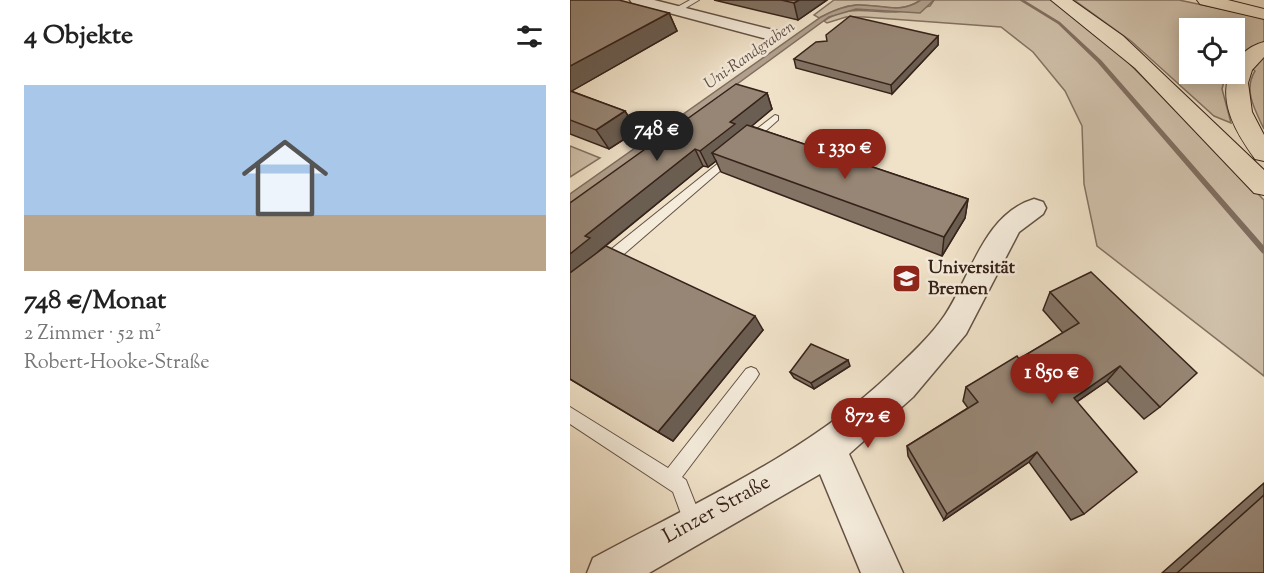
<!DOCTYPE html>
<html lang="de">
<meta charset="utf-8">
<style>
body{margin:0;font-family:"Sorts Mill Goudy",serif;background:#f2f2f2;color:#222;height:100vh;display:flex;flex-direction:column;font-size:22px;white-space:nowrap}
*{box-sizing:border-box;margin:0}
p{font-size:20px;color:#767676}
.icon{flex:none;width:33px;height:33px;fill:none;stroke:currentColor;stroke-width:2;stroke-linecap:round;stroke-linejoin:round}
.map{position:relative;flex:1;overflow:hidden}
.drawer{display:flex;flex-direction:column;background:#fff;width:570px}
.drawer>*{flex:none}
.buttons{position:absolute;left:609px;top:18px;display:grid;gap:12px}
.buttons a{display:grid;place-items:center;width:66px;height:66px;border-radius:0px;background:#fff;box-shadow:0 3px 15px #0003;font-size:30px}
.price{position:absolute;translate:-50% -51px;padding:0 14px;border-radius:21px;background:#8f2418;color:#fff;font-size:20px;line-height:39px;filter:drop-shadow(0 2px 3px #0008)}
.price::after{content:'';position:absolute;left:50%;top:36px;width:18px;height:14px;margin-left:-9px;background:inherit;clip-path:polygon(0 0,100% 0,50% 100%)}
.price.selected{background:#222;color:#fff}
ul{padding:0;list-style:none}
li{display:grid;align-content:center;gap:12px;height:318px;padding:0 24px}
li span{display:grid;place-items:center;height:186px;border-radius:0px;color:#555}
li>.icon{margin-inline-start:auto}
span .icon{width:108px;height:108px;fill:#fffc;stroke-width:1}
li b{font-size:26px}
h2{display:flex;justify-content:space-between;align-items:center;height:72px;padding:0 24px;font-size:26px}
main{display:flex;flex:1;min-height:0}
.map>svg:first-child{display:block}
.green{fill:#d0c1ab;stroke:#837262;stroke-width:1.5}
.water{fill:#b1a18e;stroke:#806e60;stroke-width:1.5}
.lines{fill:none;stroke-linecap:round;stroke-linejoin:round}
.stream{fill:#806e60;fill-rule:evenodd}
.lane-casing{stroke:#645246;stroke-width:2}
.street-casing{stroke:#645246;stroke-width:3}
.highway-casing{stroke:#36221a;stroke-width:2}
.lane{fill:#f5ecdc;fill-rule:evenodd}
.street{fill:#f5ecdc;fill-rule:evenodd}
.highway{fill:#f0e2c9;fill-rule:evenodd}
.wall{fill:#827365;stroke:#36221a;stroke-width:1.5}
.shaded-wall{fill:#6a5e52;stroke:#36221a;stroke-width:1.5}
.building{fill:#978675;stroke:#36221a;stroke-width:1.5}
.labels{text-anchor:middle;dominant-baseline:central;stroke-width:5;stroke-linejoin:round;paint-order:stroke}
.far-water-label{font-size:16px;font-style:italic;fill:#614e43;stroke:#f5ecdc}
.poi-label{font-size:18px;font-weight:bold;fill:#36221a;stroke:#f5ecdc;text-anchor:start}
.near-street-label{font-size:21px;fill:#36221a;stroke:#f5ecdc}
</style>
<main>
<section class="drawer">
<h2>4 Objekte<svg class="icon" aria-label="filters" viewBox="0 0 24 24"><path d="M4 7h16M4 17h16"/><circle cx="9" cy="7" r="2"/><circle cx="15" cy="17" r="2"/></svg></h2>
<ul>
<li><span style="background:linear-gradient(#a9c7e8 70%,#b9a48a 0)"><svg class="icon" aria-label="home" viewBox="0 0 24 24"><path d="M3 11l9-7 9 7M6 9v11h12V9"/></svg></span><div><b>748 €/Monat</b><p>2 Zimmer · 52 m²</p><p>Robert-Hooke-Straße</p></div></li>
</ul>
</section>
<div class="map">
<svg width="694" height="573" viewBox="0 0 694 573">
<rect width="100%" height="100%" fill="#f0e2c9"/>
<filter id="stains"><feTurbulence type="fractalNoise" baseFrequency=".00333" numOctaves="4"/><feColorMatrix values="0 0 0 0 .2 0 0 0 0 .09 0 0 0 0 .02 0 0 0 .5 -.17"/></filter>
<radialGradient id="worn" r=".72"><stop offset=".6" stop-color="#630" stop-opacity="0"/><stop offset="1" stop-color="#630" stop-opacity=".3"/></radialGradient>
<path class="green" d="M264,0H351C327,15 312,4 286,5C272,6 261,12 249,18L244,15Z
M364,0H483L532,36L694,200V376L527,246L514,184L512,126L495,91L463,52L431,27L294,17H276L257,23L254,21C275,6 294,11 318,12C331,13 347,8 360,6Z
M504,0H609L694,18V129C685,110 673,90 685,71L665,52L664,28H620V74H656L652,89L661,123L644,116L561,41Z
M0,146L30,158L0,177Z"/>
<path class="water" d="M351,0H364L350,13L286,9L259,17L0,206V194L251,17C262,11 274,6 287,5C313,4 328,15 351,0Z"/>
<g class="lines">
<path class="stream" d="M449,0H454L490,22L531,60L694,246V254L692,253L527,62L488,24Z"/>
<defs>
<path id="lane" d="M120,0H129L109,12L102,10Z
M205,115L208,116V120L182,143H174V139Z
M161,153L166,156L165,158L39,267H29L28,263L29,259Z
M181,367L186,369L189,374L186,379L112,477L116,480L133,523L131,530L124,532L117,530L103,492L0,424V407L98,468L176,369Z"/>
<path id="street" d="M60,0H84L207,31L209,35L201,40L62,3Z
M464,199L473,202L476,208L473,214L449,232L396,334L343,397L279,454L333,573H291L250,474L79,573H17L23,558C123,504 237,453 319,375C338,357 361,336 375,315C401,276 414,214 464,199Z"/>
<path id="highway" d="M481,0H502L553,36L694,170V195L684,193L565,68Z
M627,0H658L694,9V19L630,4Z
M694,42V57L682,70L678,83L682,112L694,135V161L685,159C667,134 649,105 659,74H664C664,57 679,46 694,42Z"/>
</defs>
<use href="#lane" class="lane-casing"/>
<use href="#street" class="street-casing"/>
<use href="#highway" class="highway-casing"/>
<use href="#lane" class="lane"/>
<use href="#street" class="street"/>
<use href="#highway" class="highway"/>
</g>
<path class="wall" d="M0,0L99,13L107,31L1,91L55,111L67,131L39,149L0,134Z
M144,0H257L228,20Z
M368,36V45L322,94L226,68L224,59Z
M197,93L202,109L181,126L398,199L395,218L372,256L151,172L146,161L138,167L133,166L32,249L193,330L103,441L0,379V203Z
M480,292L590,407L574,419L537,381L507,402L514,514L501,520L459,462L374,520L338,456L337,446L398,408L393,401L396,387L449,359L493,333L473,310Z
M280,366L244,389L224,378L220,372Z
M694,483V573H592Z"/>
<path class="shaded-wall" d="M229,0H257L228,20L224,3Z
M99,13L107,31L0,92V66Z
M368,36V45L322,94L321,85Z
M197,93L202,109L170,136L142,153L146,161L138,167L130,151L160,122Z
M55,111L67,131L39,149L26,130Z
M125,149L133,166L30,250L0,282V254L15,236Z
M398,199L395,218L372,256L374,237Z
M185,316L193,330L103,441L88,432Z
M278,360L280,366L244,389L241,383Z
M550,366L537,381L493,411L504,398Z
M467,452L459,462L374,520L377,514Z"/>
<path class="building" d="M0,0H49L99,13L0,66Z
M211,0H229L224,3Z
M280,16L368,36L321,85L224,59L246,42L257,41L256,35Z
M166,84L197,93L160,122L165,124L130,151L125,149L15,236L20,238L0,254V203Z
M0,91L55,111L26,130L0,120Z
M177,125L398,199L374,237L142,153Z
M36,246L185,316L88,432L0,379V273Z
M521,272L627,373L590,407L550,366L504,398L567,472L514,514L467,452L377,514L337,446L408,402L396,387L447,356L449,359L509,323L480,292Z
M241,344L278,360L241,383L220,372Z
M694,495V573H607Z"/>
<defs>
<symbol id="university-square" viewBox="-11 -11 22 22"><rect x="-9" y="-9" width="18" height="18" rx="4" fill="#8f2418" stroke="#f5ecdc"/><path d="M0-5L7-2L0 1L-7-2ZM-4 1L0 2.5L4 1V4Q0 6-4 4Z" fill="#fff"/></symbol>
</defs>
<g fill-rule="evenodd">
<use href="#university-square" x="320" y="262" width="33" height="33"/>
</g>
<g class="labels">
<g class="far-water-label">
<text transform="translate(180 56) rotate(-35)">Uni-Randgraben</text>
</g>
<g class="poi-label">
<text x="358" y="269">Universität<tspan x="358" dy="21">Bremen</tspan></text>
</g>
<g class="near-street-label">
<text transform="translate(147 510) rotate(-29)">Linzer Straße</text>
</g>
</g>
<rect width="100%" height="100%" filter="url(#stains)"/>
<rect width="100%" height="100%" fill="url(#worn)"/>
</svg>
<div class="buttons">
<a><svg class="icon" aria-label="locate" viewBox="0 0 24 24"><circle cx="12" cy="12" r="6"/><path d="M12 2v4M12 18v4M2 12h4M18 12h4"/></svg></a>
</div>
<b class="price selected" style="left:87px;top:162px">748 €</b>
<b class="price" style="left:275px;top:180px">1 330 €</b>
<b class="price" style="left:482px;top:405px">1 850 €</b>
<b class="price" style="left:298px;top:449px">872 €</b>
</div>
</main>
